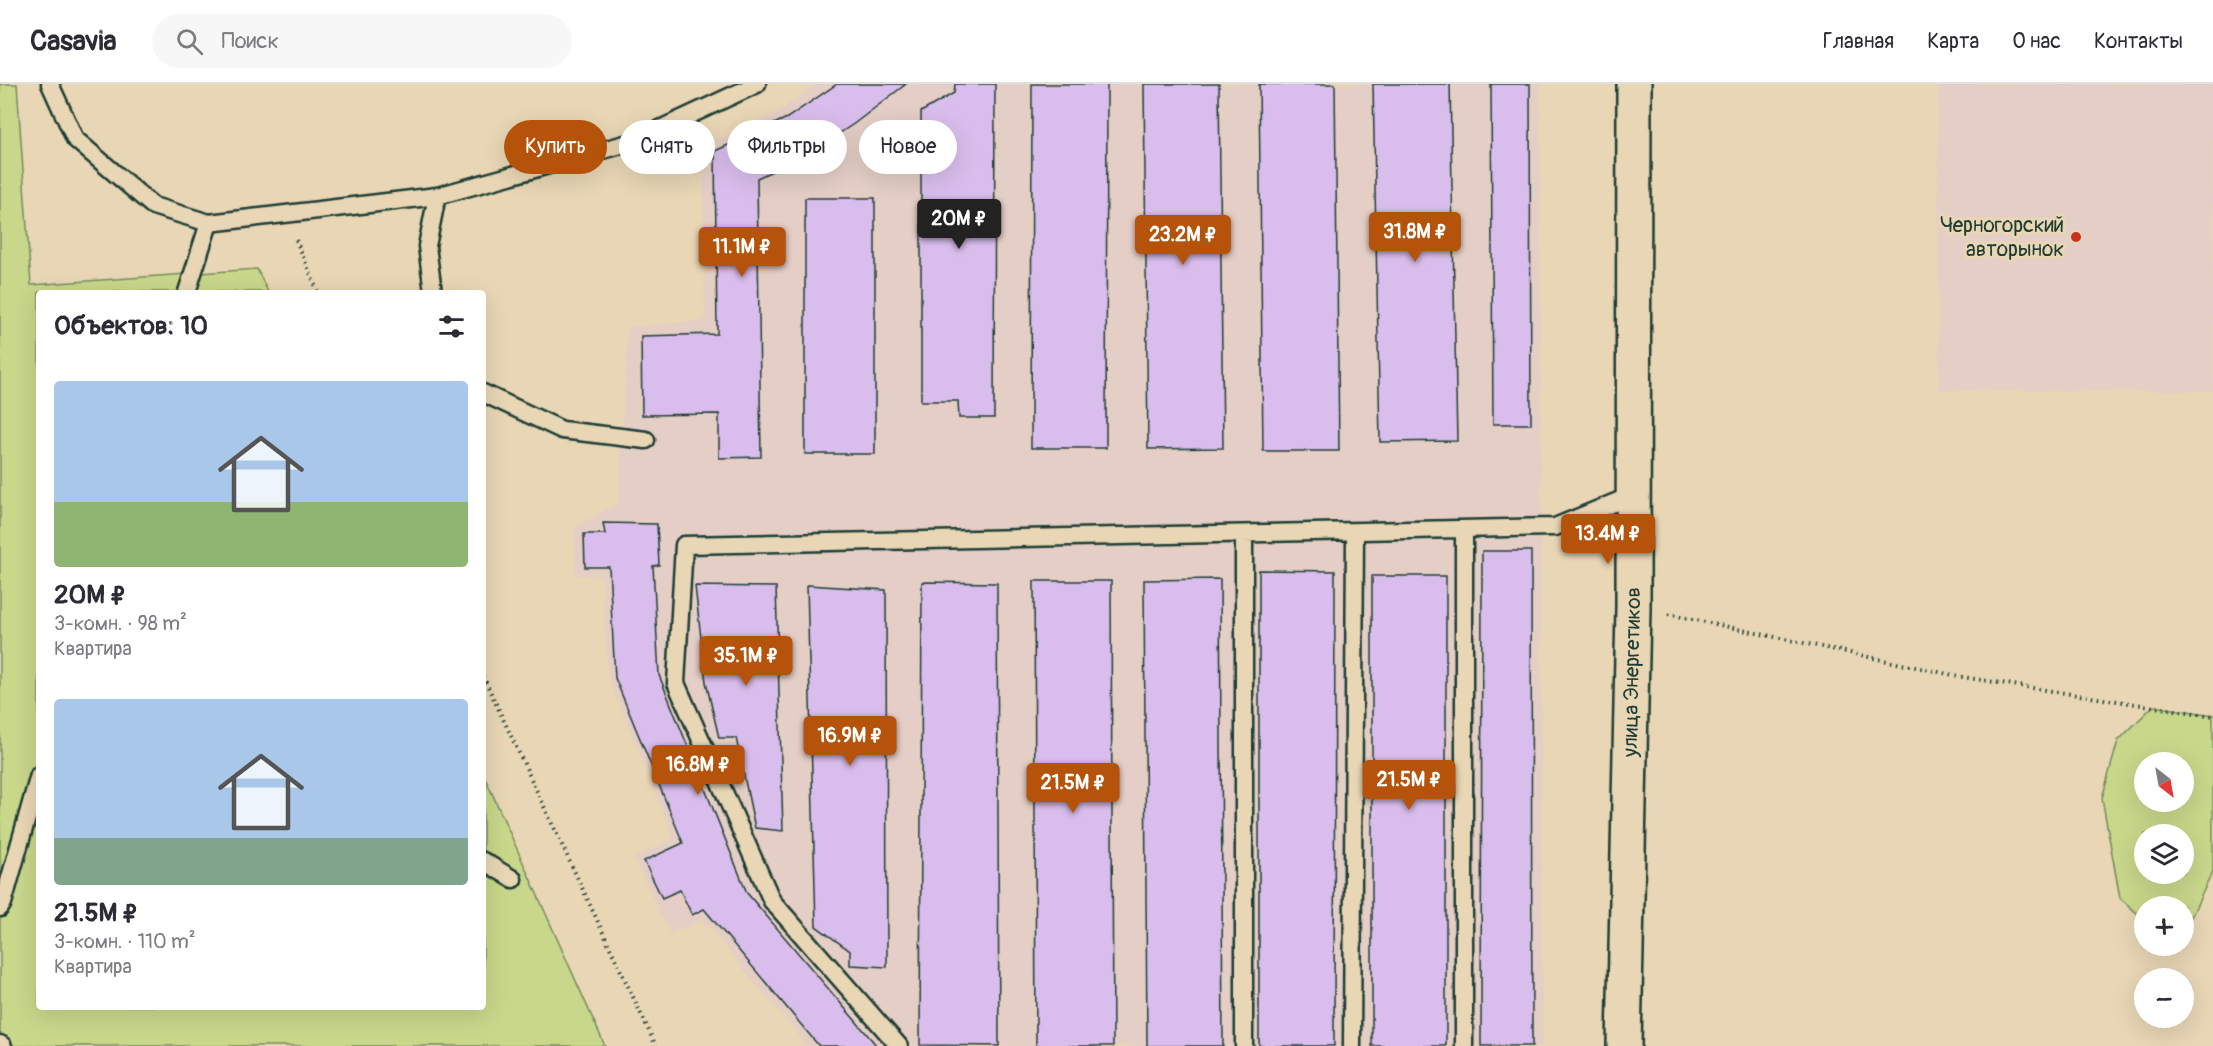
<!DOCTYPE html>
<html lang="ru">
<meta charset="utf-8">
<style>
body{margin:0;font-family:Pangolin,sans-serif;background:#f7f7f7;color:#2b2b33;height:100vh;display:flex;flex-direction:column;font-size:22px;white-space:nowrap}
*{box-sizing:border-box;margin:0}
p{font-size:20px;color:#7c7c81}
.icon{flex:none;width:33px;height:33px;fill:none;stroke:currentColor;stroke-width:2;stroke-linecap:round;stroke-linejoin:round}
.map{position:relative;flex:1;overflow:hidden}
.panel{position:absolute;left:36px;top:206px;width:450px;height:720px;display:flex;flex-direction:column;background:#fff;border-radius:6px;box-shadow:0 6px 24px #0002}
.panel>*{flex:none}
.hud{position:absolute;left:504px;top:36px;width:570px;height:54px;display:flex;gap:12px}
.needle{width:39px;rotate:149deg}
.tools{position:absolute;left:2134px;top:668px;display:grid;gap:12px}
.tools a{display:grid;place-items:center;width:60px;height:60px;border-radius:50%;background:#fff;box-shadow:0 6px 24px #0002;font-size:30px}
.price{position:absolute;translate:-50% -51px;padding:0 14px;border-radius:6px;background:#b45309;color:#fff;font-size:20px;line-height:39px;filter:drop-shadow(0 2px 3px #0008)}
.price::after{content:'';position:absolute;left:50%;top:36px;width:18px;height:14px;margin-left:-9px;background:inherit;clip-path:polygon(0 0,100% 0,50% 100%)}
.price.active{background:#222;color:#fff}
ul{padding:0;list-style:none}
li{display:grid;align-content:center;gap:12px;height:318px;padding:0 18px}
li span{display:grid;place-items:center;height:186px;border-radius:6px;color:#555}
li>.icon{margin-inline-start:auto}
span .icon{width:108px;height:108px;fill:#fffc;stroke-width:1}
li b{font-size:26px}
h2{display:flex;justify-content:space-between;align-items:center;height:72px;padding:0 18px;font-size:26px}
.chip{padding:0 21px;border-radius:27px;background:#fff;box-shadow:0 6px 24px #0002;font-size:21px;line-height:54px}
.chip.active{background:#b45309;color:#fff}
header{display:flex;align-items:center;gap:36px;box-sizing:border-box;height:84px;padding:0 30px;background:#fff;border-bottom:2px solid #e1e1e2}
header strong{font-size:28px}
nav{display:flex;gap:33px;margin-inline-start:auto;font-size:21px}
.search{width:420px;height:54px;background:#f7f7f7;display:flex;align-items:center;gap:15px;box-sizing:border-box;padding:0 21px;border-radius:33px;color:#7c7c81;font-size:22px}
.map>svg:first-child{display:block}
.built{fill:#e4cec5}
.green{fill:#c8d78a;stroke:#748a5f;stroke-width:1.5;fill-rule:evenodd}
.building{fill:#d9bdec;stroke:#1f3d34;stroke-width:1.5}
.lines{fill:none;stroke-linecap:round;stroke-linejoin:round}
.lane-casing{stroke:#1f3d34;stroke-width:21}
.secondary-casing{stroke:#1f3d34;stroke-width:38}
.path{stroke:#1f3d34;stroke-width:4;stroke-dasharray:1.5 4.5;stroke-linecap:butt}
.lane{stroke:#e8d6b4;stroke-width:16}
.secondary{stroke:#e8d6b4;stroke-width:33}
.poi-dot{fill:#c8321e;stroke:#e8d6b4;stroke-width:2}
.labels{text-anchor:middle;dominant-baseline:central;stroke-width:6;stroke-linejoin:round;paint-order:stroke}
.poi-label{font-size:21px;fill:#1f3d34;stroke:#e8d6b4;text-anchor:end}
.street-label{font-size:21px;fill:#1f3d34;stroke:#e8d6b4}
</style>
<header>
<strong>Casavia</strong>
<div class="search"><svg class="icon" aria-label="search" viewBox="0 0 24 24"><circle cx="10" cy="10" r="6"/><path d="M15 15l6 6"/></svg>Поиск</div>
<nav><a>Главная</a><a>Карта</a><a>О нас</a><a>Контакты</a></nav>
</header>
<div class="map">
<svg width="2213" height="962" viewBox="0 0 2213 962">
<rect width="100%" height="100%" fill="#e8d6b4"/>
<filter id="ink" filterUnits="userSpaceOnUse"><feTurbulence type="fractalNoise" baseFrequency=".0167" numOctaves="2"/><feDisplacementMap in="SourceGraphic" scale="12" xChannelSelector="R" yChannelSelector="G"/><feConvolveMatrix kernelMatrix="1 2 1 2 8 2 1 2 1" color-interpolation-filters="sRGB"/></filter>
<g filter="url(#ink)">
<path class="built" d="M817,0H1540L1542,962H808L703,836L670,849L634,774L674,754L608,592L602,493L576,491L575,443L618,420L628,243L705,237L703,63L782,26Z
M1938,0H2213V307L1939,306Z"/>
<path class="green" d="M0,0H17L31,201L257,185L268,208H39V922H483V689L605,962H0Z
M2153,622L2213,631V787L2184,848V822H2145V836L2120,814L2102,714L2118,657ZM2145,678H2184V717H2145ZM2145,750H2184V789H2145Z"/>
<path class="building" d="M837,0H906L855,39L807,71L757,94L761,373L719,374V330L642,331L641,252L717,250L715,67L787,34Z
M955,0H995L994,334H959L958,317H921V28L954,9Z
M1032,0H1107L1106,364H1031Z
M1144,0H1219L1223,364L1148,365Z
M1259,0H1335L1339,367H1263Z
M1373,0H1450L1457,357L1380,358Z
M1491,0H1530L1531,340H1493Z
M805,114H875V370H805Z
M603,439L657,440L659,481L653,482L659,591L747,809L877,962H819L704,825L692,831L680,806L662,814L644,777L683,759L615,594L609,483H585L584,450H605Z
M1482,467H1531L1532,962H1481Z
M1259,486L1335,487L1334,962H1259Z
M1372,492H1446V962H1372Z
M1220,495L1223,962H1147L1144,496Z
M1034,497H1111L1113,962H1036Z
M922,498L997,499L999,962L920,961Z
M807,501L886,506L887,883L850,881V867L816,842Z
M695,502L776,503L783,747L755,744L736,654H719L706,598Z"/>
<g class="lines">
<defs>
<path id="lane" d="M50,0L75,55L153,122L209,139L437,112L632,58L757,0
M187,208L209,139
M433,208L427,162L437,112
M483,309L562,346L646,356
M1244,450V962
M483,777L513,795
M0,824L3,819L39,691
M0,960L3,962
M899,962L772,817L676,599L684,461L1555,443L1633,411
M1352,962L1355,448
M1464,962V446"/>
<g id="secondary">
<path id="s1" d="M1624,962L1633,523L1634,0"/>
</g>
</defs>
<use href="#lane" class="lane-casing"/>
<use href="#secondary" class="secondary-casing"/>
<path class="path" d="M296,156L318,208
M1668,530L1962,593L2213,632
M483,592L656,962"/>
<use href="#lane" class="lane"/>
<use href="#secondary" class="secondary"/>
</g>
</g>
<circle class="poi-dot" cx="2076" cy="153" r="6"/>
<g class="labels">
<g class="poi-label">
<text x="2064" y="141">Черногорский<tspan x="2064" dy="24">авторынок</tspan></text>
</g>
<g class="street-label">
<text stroke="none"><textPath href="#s1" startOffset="374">улица Энергетиков</textPath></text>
</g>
</g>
</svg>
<div class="tools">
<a><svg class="needle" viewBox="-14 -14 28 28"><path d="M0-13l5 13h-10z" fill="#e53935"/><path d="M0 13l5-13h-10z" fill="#7c7c81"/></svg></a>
<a><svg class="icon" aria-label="layers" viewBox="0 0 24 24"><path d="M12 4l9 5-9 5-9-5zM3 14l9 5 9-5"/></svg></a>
<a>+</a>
<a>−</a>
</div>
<b class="price active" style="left:959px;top:166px">20M ₽</b>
<b class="price" style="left:1415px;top:179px">31.8M ₽</b>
<b class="price" style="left:1183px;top:182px">23.2M ₽</b>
<b class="price" style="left:742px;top:194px">11.1M ₽</b>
<b class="price" style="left:1608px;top:481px">13.4M ₽</b>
<b class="price" style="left:746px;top:603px">35.1M ₽</b>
<b class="price" style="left:850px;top:683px">16.9M ₽</b>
<b class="price" style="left:698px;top:712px">16.8M ₽</b>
<b class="price" style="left:1409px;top:727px">21.5M ₽</b>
<b class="price" style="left:1073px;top:730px">21.5M ₽</b>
<div class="hud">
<a class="chip active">Купить</a>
<a class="chip">Снять</a>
<a class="chip">Фильтры</a>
<a class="chip">Новое</a>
</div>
<section class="panel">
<h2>Объектов: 10<svg class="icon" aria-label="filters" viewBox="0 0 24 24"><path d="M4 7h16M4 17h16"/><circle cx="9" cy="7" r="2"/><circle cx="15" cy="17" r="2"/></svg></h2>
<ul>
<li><span style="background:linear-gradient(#a9c7e8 65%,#8fb573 0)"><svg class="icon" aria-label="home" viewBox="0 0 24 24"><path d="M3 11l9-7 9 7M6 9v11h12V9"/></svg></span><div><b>20M ₽</b><p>3-комн. · 98 m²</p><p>Квартира</p></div></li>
<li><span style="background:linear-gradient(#a9c7e8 75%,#7fa58c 0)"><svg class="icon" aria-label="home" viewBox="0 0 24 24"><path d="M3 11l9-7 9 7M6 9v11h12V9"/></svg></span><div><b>21.5M ₽</b><p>3-комн. · 110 m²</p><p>Квартира</p></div></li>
</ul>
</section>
</div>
